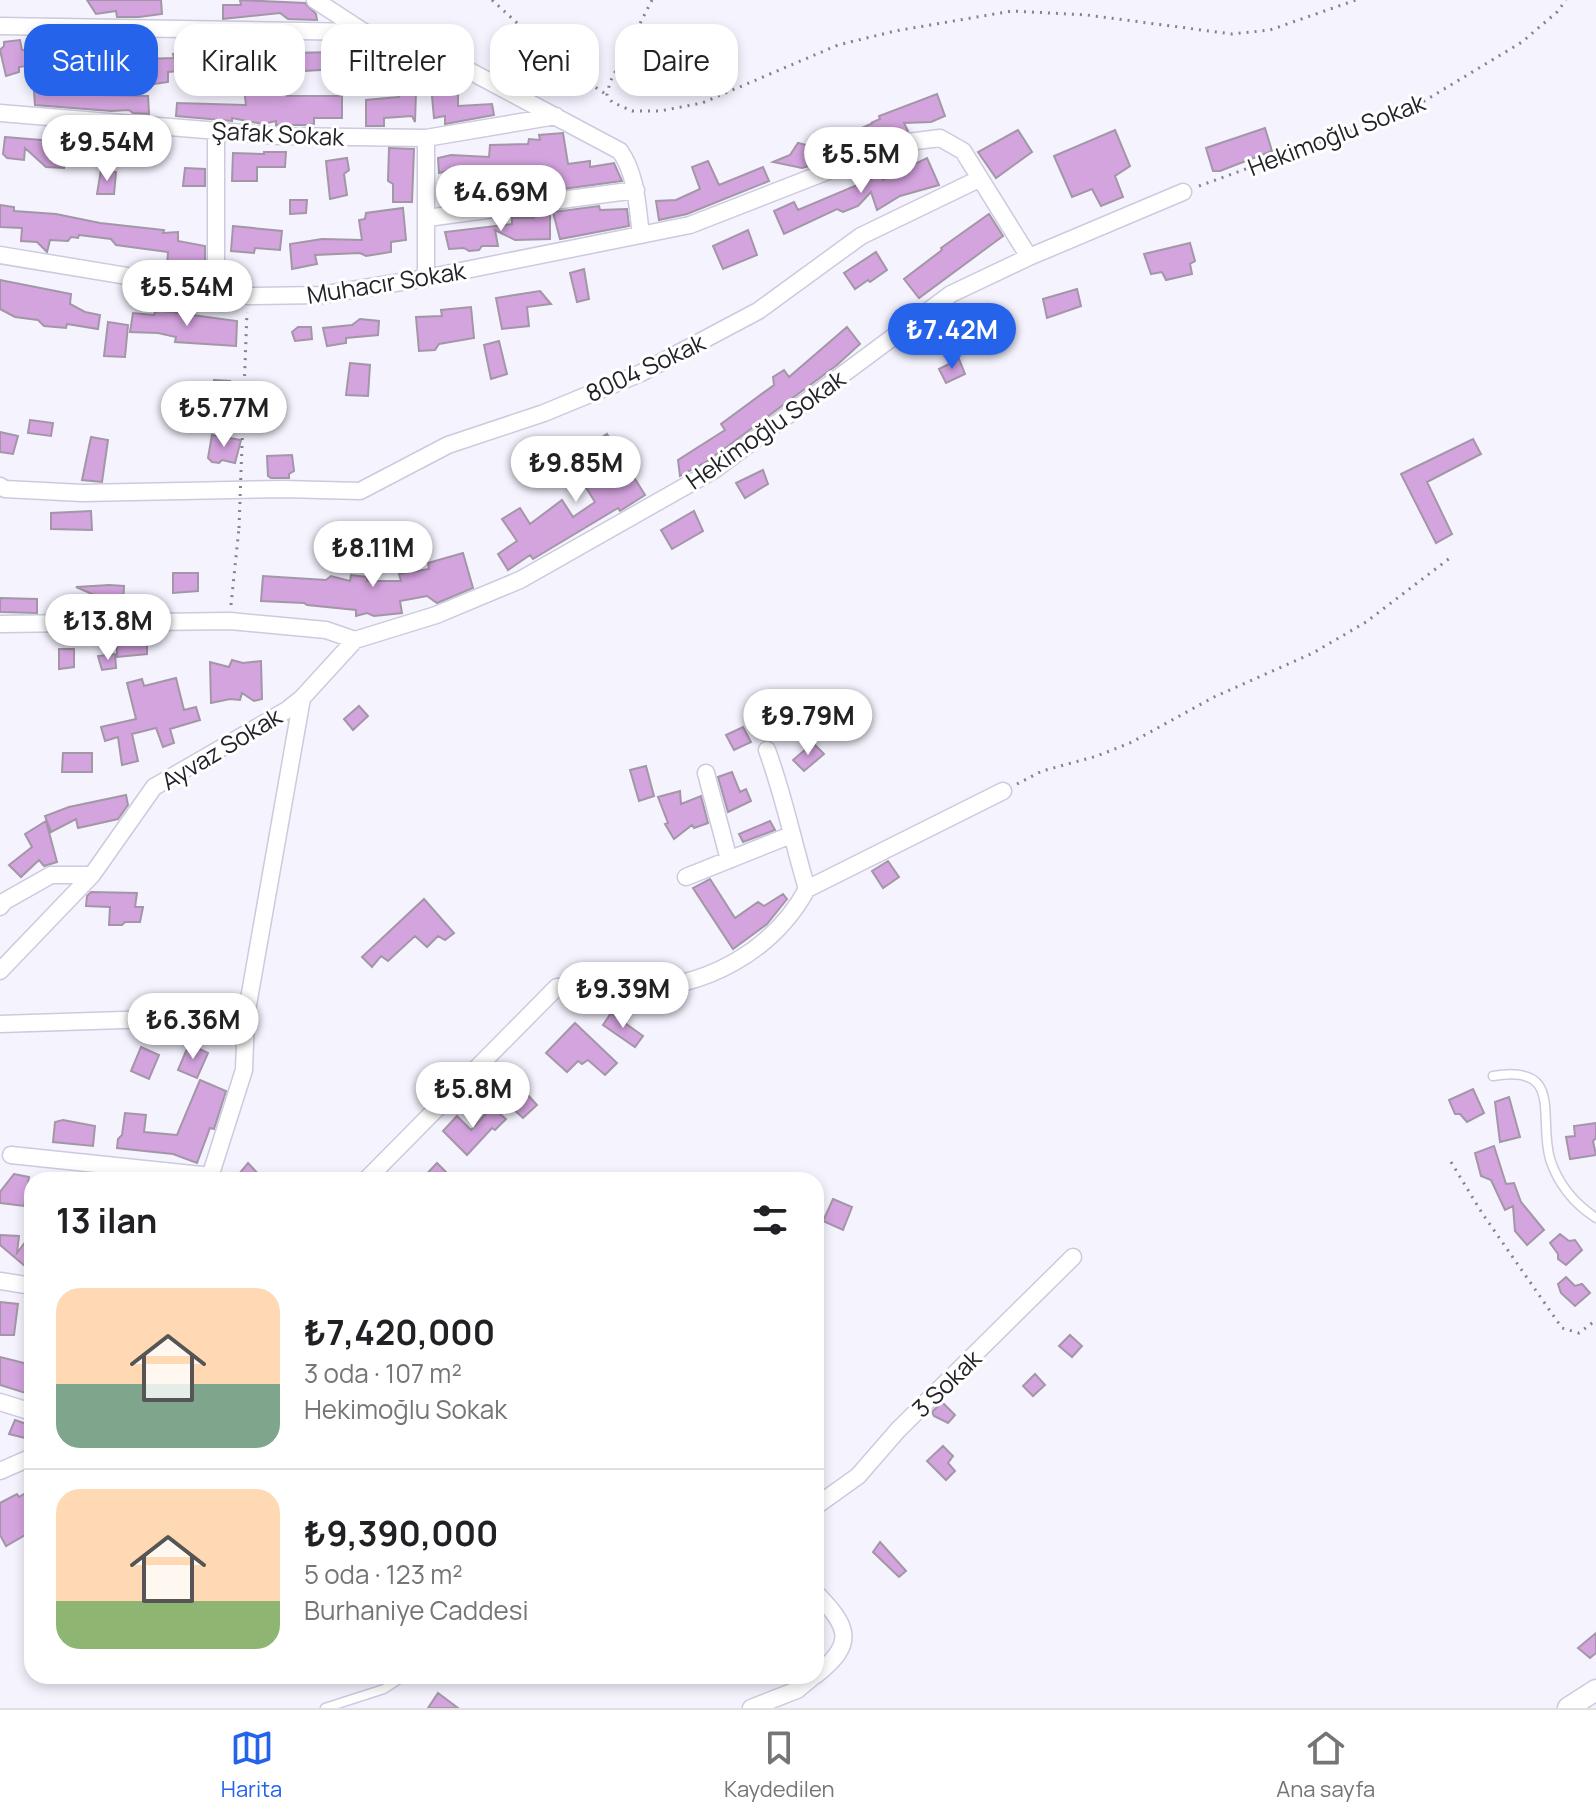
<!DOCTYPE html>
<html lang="tr">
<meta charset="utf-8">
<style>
body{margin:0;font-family:Manrope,sans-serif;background:#f2f2f2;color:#202124;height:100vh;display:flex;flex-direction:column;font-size:30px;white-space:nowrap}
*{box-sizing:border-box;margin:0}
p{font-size:26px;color:#757577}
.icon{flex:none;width:44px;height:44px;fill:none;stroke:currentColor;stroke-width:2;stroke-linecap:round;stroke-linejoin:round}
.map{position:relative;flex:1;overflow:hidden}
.details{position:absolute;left:24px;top:1172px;width:800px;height:512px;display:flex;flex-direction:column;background:#fff;border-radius:24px;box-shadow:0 4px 12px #0003}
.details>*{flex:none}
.banner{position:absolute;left:24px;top:24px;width:800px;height:72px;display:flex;gap:16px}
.price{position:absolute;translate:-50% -68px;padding:0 18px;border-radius:28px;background:#fff;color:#222;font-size:26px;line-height:52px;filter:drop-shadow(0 2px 4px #0008)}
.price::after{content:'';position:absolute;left:50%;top:48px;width:24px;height:18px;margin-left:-12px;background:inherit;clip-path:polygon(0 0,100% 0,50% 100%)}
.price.selected{background:#2563eb;color:#fff}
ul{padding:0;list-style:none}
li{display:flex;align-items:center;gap:24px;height:200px;padding:0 32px}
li+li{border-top:2px solid #e0e0e0}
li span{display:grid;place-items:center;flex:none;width:224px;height:160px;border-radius:24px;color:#555}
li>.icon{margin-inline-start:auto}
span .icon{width:96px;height:96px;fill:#fffc;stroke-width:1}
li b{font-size:34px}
h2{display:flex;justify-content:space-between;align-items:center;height:96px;padding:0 32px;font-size:34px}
.pill{padding:0 28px;border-radius:24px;background:#fff;box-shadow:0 4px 12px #0003;font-size:28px;line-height:72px}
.pill.selected{background:#2563eb;color:#fff}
.tabs{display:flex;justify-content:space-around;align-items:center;height:112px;border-top:2px solid #e0e0e0;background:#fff;font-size:22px;color:#757577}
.tabs a{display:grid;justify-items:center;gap:4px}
.tabs .selected{color:#2563eb}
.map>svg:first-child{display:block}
.building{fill:#d4a4df;stroke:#a396a6;stroke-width:2}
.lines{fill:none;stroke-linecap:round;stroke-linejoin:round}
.service-casing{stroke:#cdcadd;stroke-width:11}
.minor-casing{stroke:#cdcadd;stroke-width:19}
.tertiary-casing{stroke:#cdcadd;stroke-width:23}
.path{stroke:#84838b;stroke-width:3;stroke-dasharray:2 6;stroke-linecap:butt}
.service{stroke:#fff;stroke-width:8}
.minor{stroke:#fff;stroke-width:16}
.tertiary{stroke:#fff;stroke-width:20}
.path-bridge{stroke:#84838b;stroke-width:3;stroke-dasharray:2 6;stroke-linecap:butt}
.labels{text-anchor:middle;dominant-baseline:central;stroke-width:6;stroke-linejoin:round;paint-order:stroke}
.street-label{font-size:24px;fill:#222228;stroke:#fff}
</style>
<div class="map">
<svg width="1596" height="1708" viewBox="0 0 1596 1708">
<rect width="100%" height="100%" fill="#f4f3fe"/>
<path class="building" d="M87,0H161L162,14L139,17H117L116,11L96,14Z
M240,0L305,3L316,14L317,20L288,19L280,13L223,19V5H241Z
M49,38H69L70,49L52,51Z
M20,40L22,50L45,49L48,63L19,67V72L6,76L0,50L4,46V42Z
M336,52V69L287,72V96H342V118H314V124L307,125H276V121L263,124L232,118V121L176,116L177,103L246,105L242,73L229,75L212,68L168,72V82L148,85L118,69L100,71V56L141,55V59L174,58L173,54L187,53L212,54V59L240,58V54Z
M407,63V92H416L415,122L412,116L384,118V126H366V100L399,97L384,74L386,64Z
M99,72L100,95L148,96L149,114L133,113L129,110L111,111L35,105L34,91H89Z
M434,89L458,90V106L492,104L494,115L445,124V116L434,118L432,96Z
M937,94L945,116L931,122L904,123L908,131L896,133L840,155L814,159L813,165L802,168L773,162L790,155L798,143L806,145L828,135L831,142L873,123H871L880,119L879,116Z
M1265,128L1272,151L1220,171H1213L1206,148Z
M1018,130L1032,152L996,178L978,152Z
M1115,130L1130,166L1115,176L1123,197L1101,206L1092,189L1072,197L1054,156Z
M563,133L568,164L590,161V167L614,163L622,181L533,193V186L508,190V196L459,202V168L439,173L438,158L451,155L489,157L490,145L528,144L529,139L540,140L539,135Z
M5,137L65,142L64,168L46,167L25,148L24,160L7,158L3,154Z
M389,148L414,149L412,202H393V184L388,181Z
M264,152H286L285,167H257V181H232L233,153L264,154Z
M347,158L349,170L344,174L347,195L330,199L326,161Z
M927,158L939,185L900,196L877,210L871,192L858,206L843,212L837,209L784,234L774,211L794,202L798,210L888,172L882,180Z
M708,161L719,185L763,167L769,181L687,214L659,220L656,201L676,200L700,189L692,167Z
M185,168L205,169V186H183Z
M101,170L116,172L114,194H97Z
M290,200H307L306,213L290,214Z
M0,205L14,207V211L56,214L100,223L164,230L163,233L178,232V241L205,246V269L167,266L168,252L116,245L111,239L79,235L78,238L71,237L68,241L50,240L47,252L37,242L21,241L22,228L0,227Z
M599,206L600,210L627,209L629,226L560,239L553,212Z
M403,208L406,240L391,242V252L366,256L360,253L315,255L317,264L292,269L290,244L322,239L362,240L359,220L365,219L366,213Z
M550,213V239L515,240L495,230L498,246H482L479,250L469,251L464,248L449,249L445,232L512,224V218H534V215Z
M989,214L1003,236L919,298L904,279L942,250L941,248Z
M233,226L282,231L280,250L255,248L254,253L231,251Z
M748,230L757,255L723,269L713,246Z
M1190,243L1195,261L1190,264L1192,274L1166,280L1162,272L1151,274L1144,254Z
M876,252L887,270L870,282L868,280L855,289L844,273Z
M584,269L589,299L577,302L570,273Z
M0,280L71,294L70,304L85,312L100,315L98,329L67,324L66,328L44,326L38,320L15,317L0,309Z
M1077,289L1081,306L1047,318L1043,299Z
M540,291L551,304L527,307L529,326L502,329L496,298Z
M471,307L474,338L439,344L435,350L419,351L416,317L442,316L441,310Z
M156,310L237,321L236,346L175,342L176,337L158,333L130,332L133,313L154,315Z
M360,319L379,321L378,335L346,338V343L327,346L323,328L352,325Z
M108,322L128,325L125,357L104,356Z
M298,327H311L312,339L295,341L292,332Z
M847,327L860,344L837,365L708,461L680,476L678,460L725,430L721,424L774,385L773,377L784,370L789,377Z
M499,341L507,374L491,379L484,345Z
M959,359L965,374L946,383L939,369Z
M350,363L370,365L368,396L346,395Z
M214,380L230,381L228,405L213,404Z
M30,420L53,423L51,436L28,433Z
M0,432L18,436L13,454L0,452Z
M607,434L645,495L620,511L618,508L533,559L530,555L508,570L498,554L517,541L502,519L520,508L530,524L562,500L573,517L595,502L571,464L580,457V451Z
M212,435L241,440L235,463L222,460L219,463L212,462L208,458Z
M91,437L108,440L102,482L82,480Z
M1473,439L1481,454L1427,482L1452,534L1436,543L1401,474Z
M292,455L294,471L289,474V478H271L268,476L267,456Z
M763,470L768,484L745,498L736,483Z
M91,511L92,530L51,529V513Z
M694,511L703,531L672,549L661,530Z
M463,553L473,588L437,603L427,596L400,601L402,613L374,616L367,613L356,616V610L307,605L304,603L261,601L263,576L326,580L331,576L350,581L351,575L367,577V581H401L399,574L429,569L428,563Z
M173,573H198V591L173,593Z
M109,585L124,586L123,602L108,601L76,587Z
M0,598L37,599V613L0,612Z
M147,641V654L117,657V644Z
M59,649H74V667L59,669Z
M115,654L116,668L102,670L98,656Z
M232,660L243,663L261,661L262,699L254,701L242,693L240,700L230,699L211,703L210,662L229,667Z
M176,678L184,710L196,707L200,720L170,729L174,743L163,747L156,728L132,734L138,761L122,765L118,737L105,741L101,727L136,719L127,683L142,679L144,686Z
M359,706L368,716L353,730L344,719Z
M743,727L751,742L734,750L726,735Z
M813,743L824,754L804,771L793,760Z
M63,753H92V772H62Z
M646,766L654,796L639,801L630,770Z
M732,772L740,792L746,789L751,801L728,812L718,777Z
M680,791L681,804L701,796L708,823L694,828L692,825L674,839L665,824L668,823L658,797Z
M126,795L128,805L118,819L78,828L76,819L51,832L45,816L69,807Z
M46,821L57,862L44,866L39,860L21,877L9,865L32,847L25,834Z
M770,821L775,830L743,842L739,834Z
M888,861L899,877L883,888L872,871Z
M710,879L735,918L758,902L764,906L783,894L787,899L767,924L733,949L693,888Z
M91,892L137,893L135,907H143L140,922H125L122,925H109L110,907L86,906L87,896Z
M424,899L454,933L445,940L438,936L427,947L415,936L388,961L381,956L372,967L362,957Z
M611,1013L643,1036L635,1047L603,1025Z
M575,1023L617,1063L605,1075L588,1060L582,1064L578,1061L567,1072L546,1053Z
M189,1044L208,1053L197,1078L178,1070Z
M141,1047L159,1055L149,1079L131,1071Z
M200,1080L226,1091L214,1129L210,1128L197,1163L173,1154L117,1148L118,1139L122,1135L125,1113L146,1115L144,1132L177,1135Z
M1473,1089L1484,1113L1467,1122L1460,1114H1455L1449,1100Z
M526,1093L537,1105L523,1118L511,1107Z
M1509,1097L1520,1137L1500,1142L1495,1102Z
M492,1107L506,1119L495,1130L492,1128L467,1155L443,1131L457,1116L471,1130Z
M63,1120L95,1126L93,1146L53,1142L55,1122Z
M1596,1123V1138L1593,1141L1596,1155L1570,1159L1566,1137L1575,1136L1574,1126Z
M1494,1146L1506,1184L1514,1183L1521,1202L1544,1230L1527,1245L1515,1231L1513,1206L1505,1210L1491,1180L1481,1176L1475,1153Z
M248,1163L264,1180H234Z
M437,1163L447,1173L441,1180H421Z
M14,1174L29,1177L24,1206L0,1203V1192Z
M833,1199L852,1207L843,1230L823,1221Z
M32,1233V1272L0,1245V1235L19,1236L17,1253Z
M1560,1234L1569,1241L1575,1240L1582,1250L1566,1265L1558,1259V1254L1550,1243Z
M1566,1277L1575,1286L1582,1284L1590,1293L1575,1306L1561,1293L1558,1284Z
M0,1302L18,1304L14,1335H0Z
M1070,1335L1082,1346L1072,1357L1059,1346Z
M0,1357L32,1365V1395L0,1385Z
M1035,1374L1045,1385L1033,1396L1023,1386Z
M942,1402L955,1415L948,1423L934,1416L932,1412Z
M15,1420L32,1426L29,1439L9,1434Z
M943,1446L953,1456L948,1463L955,1471L946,1480L927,1461Z
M32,1489V1531L6,1546L0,1535V1503L17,1494L19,1497Z
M880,1542L906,1571L899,1577L873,1552Z
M1596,1633V1653L1590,1658L1578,1648Z
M438,1693L458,1708H428Z"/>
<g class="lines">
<defs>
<path id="service" d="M1493,1076C1564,1064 1538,1116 1550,1159C1558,1184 1575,1204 1596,1218
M325,1708L384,1689L404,1676"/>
<path id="minor" d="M315,0L364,32
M0,26L364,32L466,69L620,151C637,176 637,205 641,235
M0,113L279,136L426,138L556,116
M426,138V278
M427,218L636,190
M0,255L248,296L321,295L426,278L690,225L900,143L940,138L963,151L1029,257
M216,291V130
M0,486L5,489L82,493L283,489L360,491L448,445L544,413L641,373L758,311L861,236L979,179
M0,624L230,621L326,630L355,640L436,615L520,580L714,470L951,294L1029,257L1183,192
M767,750C784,796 793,842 807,889
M706,773L729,860
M686,877L791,835
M0,907L5,901L51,875H92
M0,971L92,875L154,787L287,710L302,698L355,640
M0,1024L246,1016
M11,1155L211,1176
M209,1180L244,1070L246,1016L302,698
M366,1180L557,987C582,985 605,989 630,989C703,989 772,953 807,889L1003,791
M0,1281L32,1286
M0,1402L32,1412
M0,1471L32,1457
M816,1506L858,1476L898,1430L1073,1257
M816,1593C848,1626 857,1643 816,1675
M751,1708L797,1690L814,1676"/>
<path id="tertiary" d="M1568,1708L1596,1690"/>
</defs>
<use href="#service" class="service-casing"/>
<use href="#minor" class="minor-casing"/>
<use href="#tertiary" class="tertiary-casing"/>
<path class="path" d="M492,0L565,67L607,95
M652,0L610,82L607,95L612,102L632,111H660L702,103L838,45L895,31L1012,11L1087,15L1232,34L1270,30L1356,0
M1199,186L1411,109L1522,42L1557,12L1566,0
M241,472L247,312
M231,605L239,528
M1017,784L1042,771L1097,756L1132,742L1214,697L1313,653L1366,622L1450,558
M1451,1162L1482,1213L1562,1328L1579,1333L1596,1320"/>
<use href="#service" class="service"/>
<use href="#minor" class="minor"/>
<use href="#tertiary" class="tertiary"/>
<path class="path-bridge" d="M239,528L241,472"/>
</g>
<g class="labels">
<g class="street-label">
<text transform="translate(278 133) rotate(3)">Şafak Sokak</text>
<text transform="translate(1336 134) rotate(-21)">Hekimoğlu Sokak</text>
<text transform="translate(386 282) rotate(-9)">Muhacır Sokak</text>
<text transform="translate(645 367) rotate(-25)">8004 Sokak</text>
<text transform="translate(765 429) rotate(-35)">Hekimoğlu Sokak</text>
<text transform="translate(221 748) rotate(-31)">Ayvaz Sokak</text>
<text transform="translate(946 1383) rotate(-44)">3 Sokak</text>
</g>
</g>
</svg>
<b class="price" style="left:107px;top:183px">₺9.54M</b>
<b class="price" style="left:861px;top:195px">₺5.5M</b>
<b class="price" style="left:501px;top:233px">₺4.69M</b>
<b class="price" style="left:187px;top:328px">₺5.54M</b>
<b class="price selected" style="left:952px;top:371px">₺7.42M</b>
<b class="price" style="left:224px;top:449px">₺5.77M</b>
<b class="price" style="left:576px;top:504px">₺9.85M</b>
<b class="price" style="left:373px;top:589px">₺8.11M</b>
<b class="price" style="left:108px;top:662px">₺13.8M</b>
<b class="price" style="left:808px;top:757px">₺9.79M</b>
<b class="price" style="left:623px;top:1030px">₺9.39M</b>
<b class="price" style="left:193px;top:1061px">₺6.36M</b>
<b class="price" style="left:473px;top:1130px">₺5.8M</b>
<div class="banner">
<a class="pill selected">Satılık</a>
<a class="pill">Kiralık</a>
<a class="pill">Filtreler</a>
<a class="pill">Yeni</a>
<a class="pill">Daire</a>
</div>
<section class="details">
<h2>13 ilan<svg class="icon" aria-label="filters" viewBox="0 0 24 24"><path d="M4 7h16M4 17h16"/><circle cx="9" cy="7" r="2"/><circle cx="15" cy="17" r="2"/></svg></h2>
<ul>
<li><span style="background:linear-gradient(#ffd9b3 60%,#7fa58c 0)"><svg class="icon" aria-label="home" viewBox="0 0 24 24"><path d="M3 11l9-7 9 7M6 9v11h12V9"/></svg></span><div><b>₺7,420,000</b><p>3 oda · 107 m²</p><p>Hekimoğlu Sokak</p></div></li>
<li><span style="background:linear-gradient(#ffd9b3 70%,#8fb573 0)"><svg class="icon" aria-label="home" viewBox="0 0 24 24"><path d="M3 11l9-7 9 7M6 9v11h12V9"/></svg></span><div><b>₺9,390,000</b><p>5 oda · 123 m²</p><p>Burhaniye Caddesi</p></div></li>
</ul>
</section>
</div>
<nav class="tabs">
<a class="selected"><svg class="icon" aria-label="map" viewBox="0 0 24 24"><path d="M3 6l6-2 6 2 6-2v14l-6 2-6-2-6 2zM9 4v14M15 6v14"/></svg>Harita</a>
<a><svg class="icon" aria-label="saved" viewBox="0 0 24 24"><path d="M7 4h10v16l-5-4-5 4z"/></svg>Kaydedilen</a>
<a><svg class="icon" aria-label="home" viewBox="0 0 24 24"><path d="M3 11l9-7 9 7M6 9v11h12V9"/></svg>Ana sayfa</a>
</nav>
